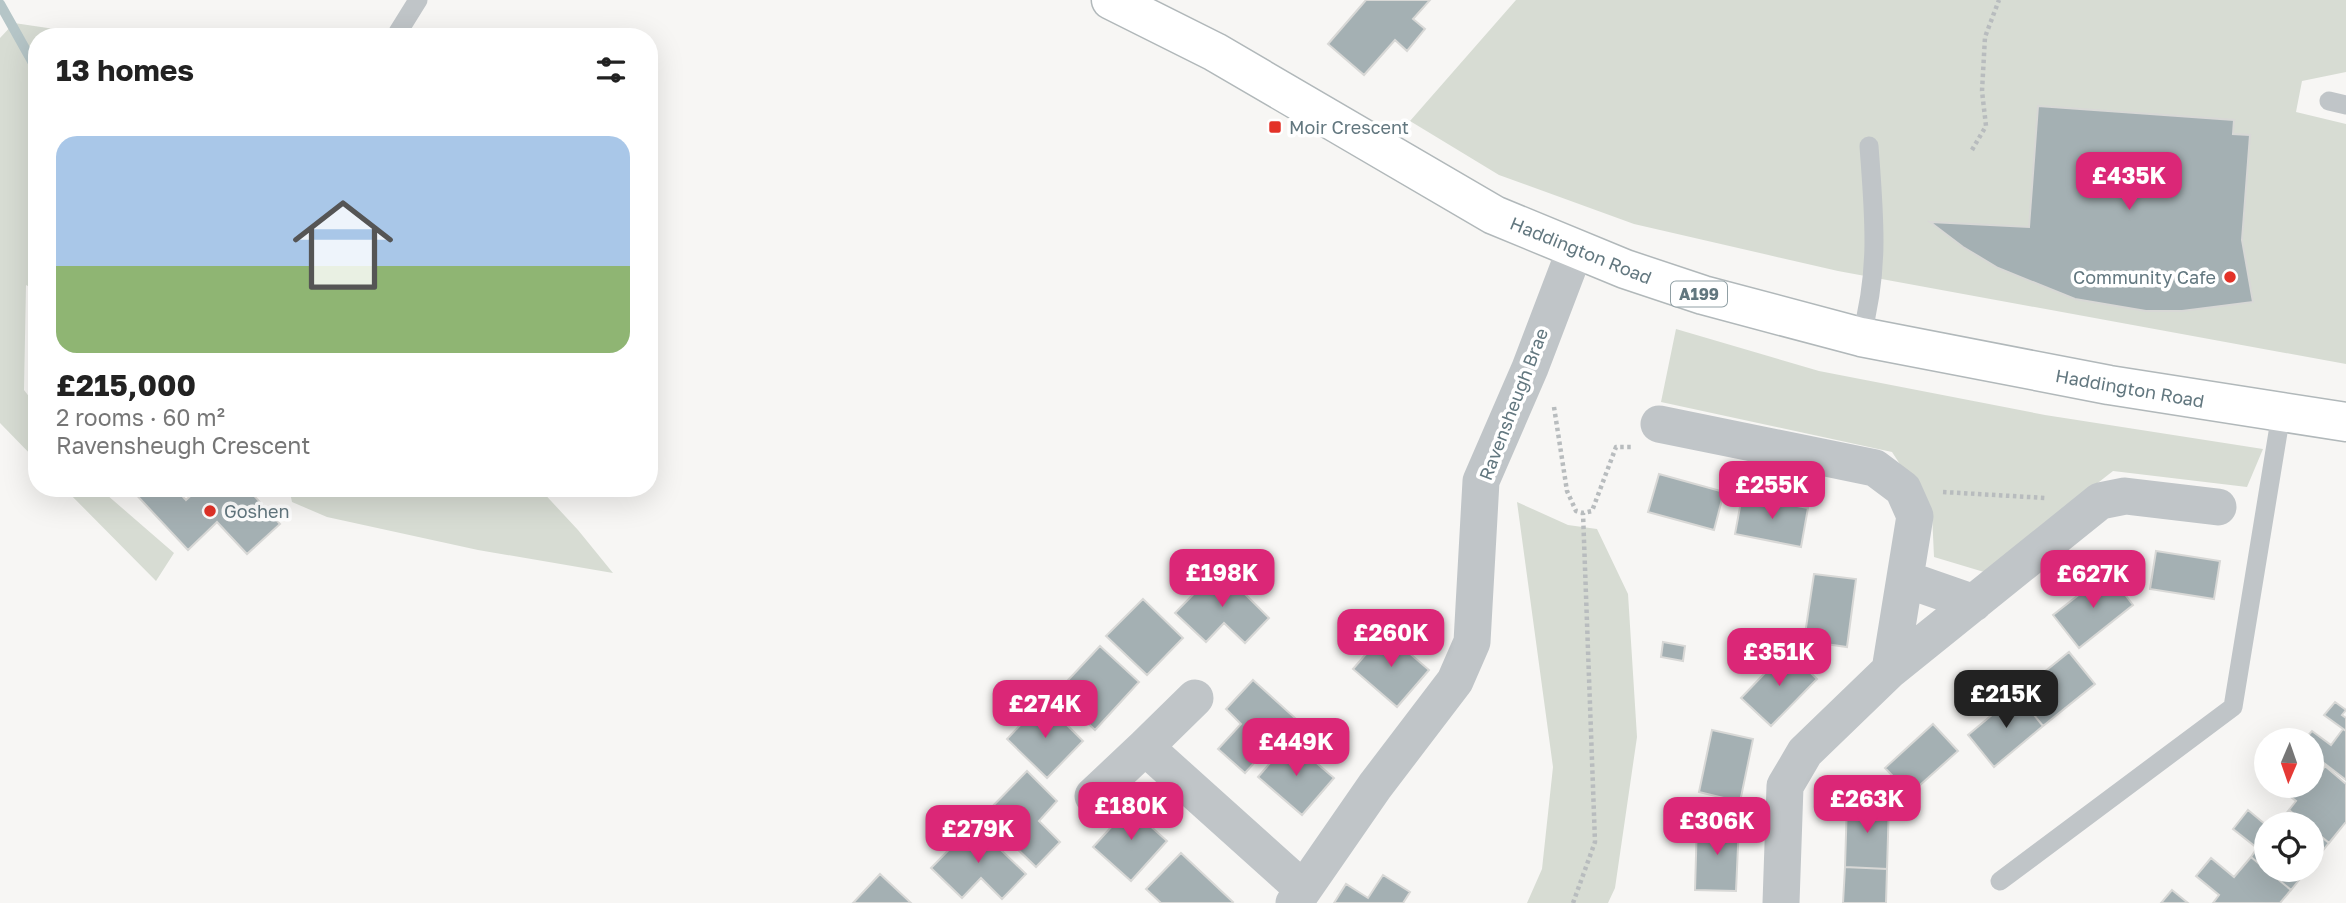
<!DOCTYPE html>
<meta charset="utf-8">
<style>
body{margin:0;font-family:"Golos Text",sans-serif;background:#f2f2f2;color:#222;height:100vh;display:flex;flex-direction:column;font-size:26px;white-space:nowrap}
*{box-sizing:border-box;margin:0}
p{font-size:23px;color:#767676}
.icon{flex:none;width:38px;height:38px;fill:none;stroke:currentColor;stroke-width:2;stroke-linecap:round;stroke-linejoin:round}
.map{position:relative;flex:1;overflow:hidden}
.drawer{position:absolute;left:28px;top:28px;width:630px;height:469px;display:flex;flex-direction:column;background:#fff;border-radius:28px;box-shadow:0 7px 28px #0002}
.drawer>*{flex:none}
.needle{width:46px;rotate:182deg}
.tools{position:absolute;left:2254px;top:728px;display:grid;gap:14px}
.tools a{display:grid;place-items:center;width:70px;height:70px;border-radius:50%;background:#fff;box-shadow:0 7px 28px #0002;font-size:35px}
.price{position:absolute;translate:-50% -60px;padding:0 16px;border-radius:14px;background:#db2777;color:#fff;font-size:23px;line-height:46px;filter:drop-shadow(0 2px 4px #0008)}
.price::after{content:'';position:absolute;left:50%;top:42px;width:21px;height:16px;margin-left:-10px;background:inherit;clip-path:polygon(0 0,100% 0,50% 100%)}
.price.on{background:#222;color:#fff}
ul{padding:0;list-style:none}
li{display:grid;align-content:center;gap:14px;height:371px;padding:0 28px}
li span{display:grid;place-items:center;height:217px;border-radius:21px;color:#555}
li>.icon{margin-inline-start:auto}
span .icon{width:126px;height:126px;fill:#fffc;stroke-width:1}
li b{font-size:30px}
h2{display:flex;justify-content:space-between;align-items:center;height:84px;padding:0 28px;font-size:30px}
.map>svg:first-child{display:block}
.green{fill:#d7dcd3}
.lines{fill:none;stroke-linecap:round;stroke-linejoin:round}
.stream{stroke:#b5c5c7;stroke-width:10}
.building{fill:#a4b0b3;stroke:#d8d8d6;stroke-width:2}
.primary-casing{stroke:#b1b8ba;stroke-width:41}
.path{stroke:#b8bcbe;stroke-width:4.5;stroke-dasharray:3.5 3.5;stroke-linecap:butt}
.service{stroke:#c0c5c8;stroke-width:19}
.minor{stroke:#c0c5c8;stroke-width:37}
.primary{stroke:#fff;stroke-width:38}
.poi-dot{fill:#e33228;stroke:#fff;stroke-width:2.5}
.labels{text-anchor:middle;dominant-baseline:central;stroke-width:7;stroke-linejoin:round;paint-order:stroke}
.shield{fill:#fff;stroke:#91a0a5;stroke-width:2}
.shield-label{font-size:16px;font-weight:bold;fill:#62777f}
.poi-label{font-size:18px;fill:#62777f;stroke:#fff;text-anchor:start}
.street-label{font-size:18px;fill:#62777f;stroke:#fff}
</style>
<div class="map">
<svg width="2346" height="903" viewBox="0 0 2346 903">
<rect width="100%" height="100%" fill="#f7f6f4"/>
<path class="green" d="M1516,0H2346V72L2302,81L2296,112L2346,124V364L1838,271L1634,224L1499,175L1410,121Z
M14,23L68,31L72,37H37V291L26,285L24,390L37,407V461L0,423V38Z
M1676,329L1819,371L2045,415L2263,449L2247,487L2113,471L1984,572L1934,557L1932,513L1892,452L1661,402Z
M64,488H99L174,553L156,581Z
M289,488H539L578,530L613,573L478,550L327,517L292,502Z
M1517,502L1568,525L1597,529L1628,594L1637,737L1615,888L1608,903H1527L1542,869L1553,767Z"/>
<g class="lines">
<path class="stream" d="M0,4L37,70"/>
</g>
<path class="building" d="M1366,0H1430L1413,19L1425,29L1407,51L1395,40L1364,75L1328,44Z
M2038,106L2234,120L2233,134L2250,135L2242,240L2253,302L2182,311H2146L2075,299L1998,268L1963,247L1930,222L2029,227Z
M1659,474L1724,492L1714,530L1648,512Z
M130,488H175L186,500L199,488H247L280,524L247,554L217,522L188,550Z
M1742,496L1808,508L1801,547L1735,534Z
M2156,551L2220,561L2214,599L2150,589Z
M1219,568L1269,618L1245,643L1224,623L1206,642L1175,613Z
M2108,572L2133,605L2079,648L2053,615Z
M1814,574L1856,579L1847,647L1804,641Z
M1143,599L1183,638L1147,675L1106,636Z
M1385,632L1429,670L1397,707L1353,669Z
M1663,642L1685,646L1683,661L1661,657Z
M1100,646L1139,682L1095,730L1056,693Z
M1787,650L1817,679L1771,726L1741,698Z
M2069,652L2095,684L2043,726L2017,694Z
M1253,680L1295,718L1245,773L1218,749L1241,724L1226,709Z
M2017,694L2043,726L1994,767L1968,735Z
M1043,701L1083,741L1047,778L1007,739Z
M2335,702L2346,710L2342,715L2346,718V731L2324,715Z
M1933,724L1958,751L1910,794L1885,768Z
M2343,729L2346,731V780L2312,754V740H2304L2312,731L2331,745Z
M1712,730L1753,739L1740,802L1699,792Z
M1290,740L1334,778L1302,815L1258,777Z
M2325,766L2346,784V822L2329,843L2312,829V824H2306L2289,810L2296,801L2277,786H2312Z
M1027,771L1057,801L1039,821L1060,842L1036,867L983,816Z
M1135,801L1154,818L1148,824L1167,841L1131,881L1093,847Z
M1847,802L1889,803L1887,869L1845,867Z
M2248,810L2266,825V870H2307L2291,890L2251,857L2257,848L2233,829Z
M2289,810L2306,824H2277Z
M1697,822L1739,824L1736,891L1695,890Z
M974,824L1026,874L1002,899L981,878L962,898L931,868Z
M2312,829L2329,843L2312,864Z
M1181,853L1233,902L1232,903H1161L1146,889Z
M2251,857L2291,890L2280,903H2213L2219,895L2196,876L2211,858L2234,877Z
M1845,867L1887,869L1886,903H1843Z
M880,874L911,903H853Z
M1383,875L1410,892L1403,903H1334L1346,884L1368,898Z
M2172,890L2188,903H2161Z"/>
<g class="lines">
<defs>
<path id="primary" d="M1111,0L1215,52L1494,215L1625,269L1703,295L1861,337L2109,385L2346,422"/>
</defs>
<use href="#primary" class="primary-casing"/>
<path class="path" d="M1972,150L1986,126L1982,91L1985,37L1999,0
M1554,407L1567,491L1576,511L1583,513L1592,511L1616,447H1633
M1943,492L2046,498
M1573,903L1595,842L1583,513"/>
<path class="service" d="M395,37L418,0
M2329,101L2346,105
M1861,337C1880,268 1874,216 1869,146
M2000,881L2233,707L2281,414"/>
<path class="minor" d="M1659,424L1875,468L1903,489L1915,516L1890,670
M1905,579L1974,603
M1195,698L1145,747L1303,889
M1093,796L1145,747
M1294,903L1375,786L1455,681L1472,642L1481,481L1530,368L1575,250
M1781,903L1785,786L1805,752L1890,670L2100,501L2125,496L2218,507"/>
<use href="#primary" class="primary"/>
</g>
<g class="poi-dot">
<rect x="1268" y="120" width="14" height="14" rx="3.5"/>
<circle cx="2230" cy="277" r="7"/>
<circle cx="210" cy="511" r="7"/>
</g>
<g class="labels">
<rect class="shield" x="1671" y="281.5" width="56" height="25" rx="5"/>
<g class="shield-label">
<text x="1699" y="294">A199</text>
</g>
<g class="poi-label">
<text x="1289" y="127">Moir Crescent</text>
<text x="2216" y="277" text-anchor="end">Community Cafe</text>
<text x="224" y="511">Goshen</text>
</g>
<g class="street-label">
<text transform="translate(1581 250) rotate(22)">Haddington Road</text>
<text transform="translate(2130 388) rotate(10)">Haddington Road</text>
<text transform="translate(1513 404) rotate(-69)">Ravensheugh Brae</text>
</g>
</g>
</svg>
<div class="tools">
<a><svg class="needle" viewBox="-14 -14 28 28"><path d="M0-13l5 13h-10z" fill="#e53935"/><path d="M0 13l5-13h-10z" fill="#767676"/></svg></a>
<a><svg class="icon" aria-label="locate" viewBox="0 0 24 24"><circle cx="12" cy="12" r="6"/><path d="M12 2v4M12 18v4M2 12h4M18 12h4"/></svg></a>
</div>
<b class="price" style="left:2129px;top:212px">£435K</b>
<b class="price" style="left:1772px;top:521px">£255K</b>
<b class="price" style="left:1222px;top:609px">£198K</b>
<b class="price" style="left:2093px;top:610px">£627K</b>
<b class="price" style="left:1391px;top:669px">£260K</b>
<b class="price" style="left:1779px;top:688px">£351K</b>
<b class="price on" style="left:2006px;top:730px">£215K</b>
<b class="price" style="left:1045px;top:740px">£274K</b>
<b class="price" style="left:1296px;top:778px">£449K</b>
<b class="price" style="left:1867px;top:835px">£263K</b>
<b class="price" style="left:1131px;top:842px">£180K</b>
<b class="price" style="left:1717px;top:857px">£306K</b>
<b class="price" style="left:978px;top:865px">£279K</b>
<section class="drawer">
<h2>13 homes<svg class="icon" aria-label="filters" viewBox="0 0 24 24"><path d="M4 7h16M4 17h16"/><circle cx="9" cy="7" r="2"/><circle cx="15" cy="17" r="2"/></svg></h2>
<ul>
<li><span style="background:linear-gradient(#a9c7e8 60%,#8fb573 0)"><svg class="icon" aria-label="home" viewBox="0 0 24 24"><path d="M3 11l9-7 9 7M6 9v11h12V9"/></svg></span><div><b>£215,000</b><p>2 rooms · 60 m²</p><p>Ravensheugh Crescent</p></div></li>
</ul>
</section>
</div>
